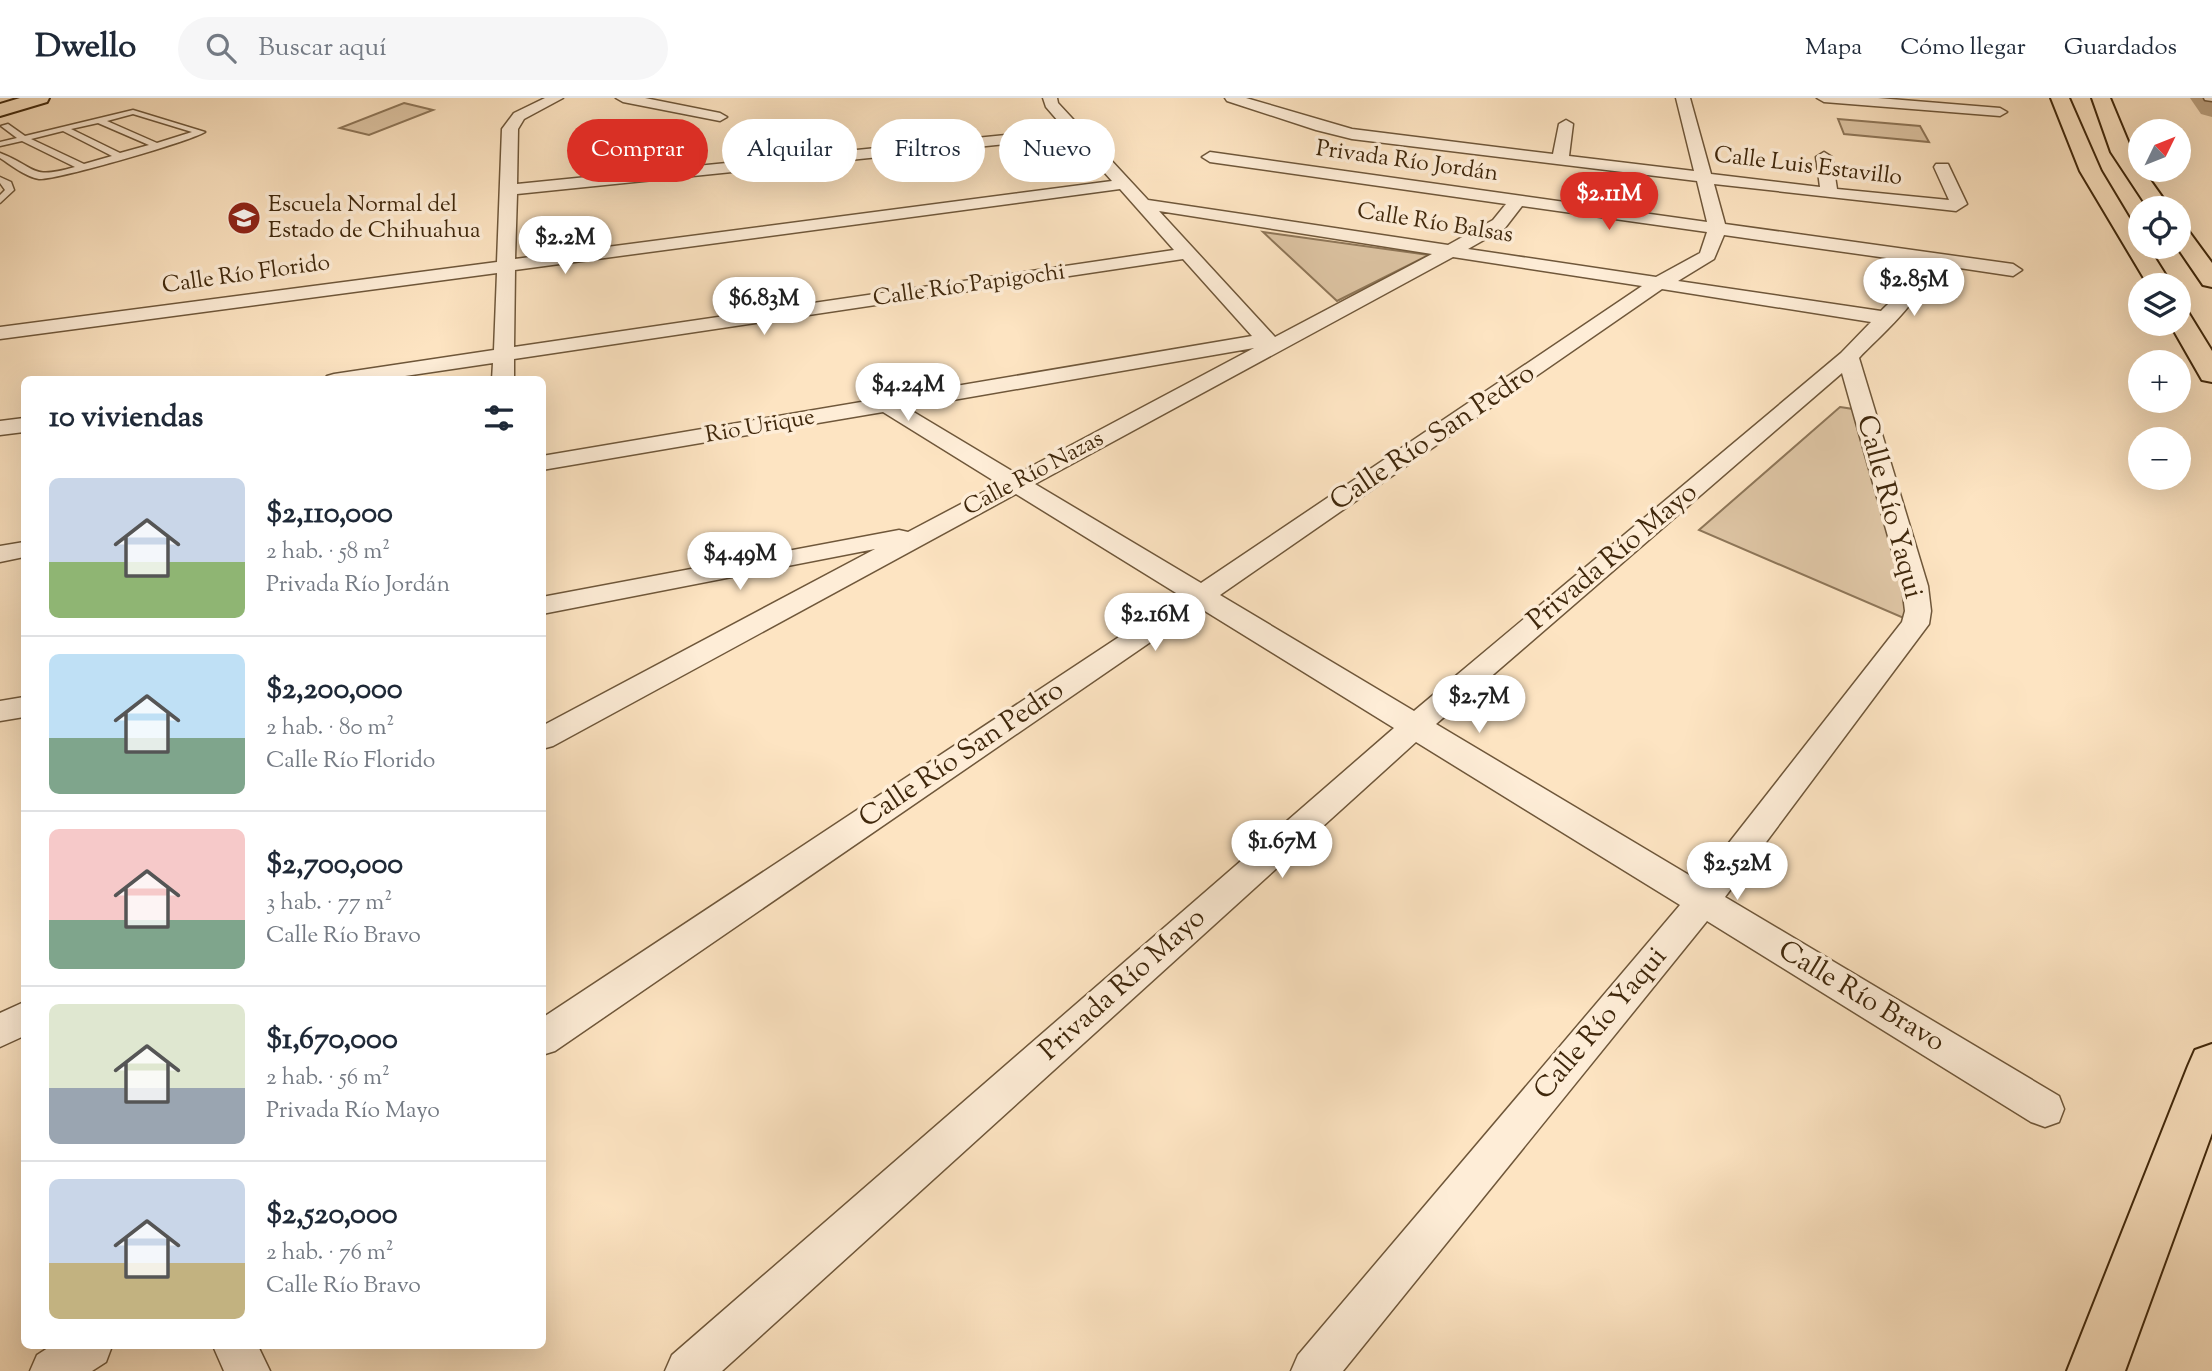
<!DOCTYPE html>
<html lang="es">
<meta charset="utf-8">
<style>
body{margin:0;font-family:"Sorts Mill Goudy",serif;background:#f6f6f7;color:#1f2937;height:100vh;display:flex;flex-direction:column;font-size:26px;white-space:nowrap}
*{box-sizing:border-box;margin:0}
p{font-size:23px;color:#747a83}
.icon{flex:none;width:38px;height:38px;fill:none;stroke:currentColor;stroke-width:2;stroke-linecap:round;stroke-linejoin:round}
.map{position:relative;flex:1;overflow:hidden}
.drawer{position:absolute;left:21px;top:278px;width:525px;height:973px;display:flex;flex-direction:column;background:#fff;border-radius:10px;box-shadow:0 7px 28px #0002}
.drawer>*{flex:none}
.hud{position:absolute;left:567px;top:21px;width:665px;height:63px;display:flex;gap:14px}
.needle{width:46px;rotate:47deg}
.tools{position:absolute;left:2128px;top:21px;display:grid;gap:14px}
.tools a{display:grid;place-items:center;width:63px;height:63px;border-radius:50%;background:#fff;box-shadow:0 7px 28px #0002;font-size:35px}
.price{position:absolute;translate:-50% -60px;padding:0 16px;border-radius:24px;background:#fff;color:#222;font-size:23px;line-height:46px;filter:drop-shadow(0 2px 4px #0008)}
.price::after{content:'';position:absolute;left:50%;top:42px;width:21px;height:16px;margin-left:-10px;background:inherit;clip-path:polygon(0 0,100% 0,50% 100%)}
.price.selected{background:#d93025;color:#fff}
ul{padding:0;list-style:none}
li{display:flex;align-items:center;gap:21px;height:175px;padding:0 28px}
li+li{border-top:2px solid #e0e1e3}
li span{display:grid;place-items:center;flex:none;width:196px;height:140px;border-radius:10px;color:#555}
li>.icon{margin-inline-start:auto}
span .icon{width:84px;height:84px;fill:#fffc;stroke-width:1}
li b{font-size:30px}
h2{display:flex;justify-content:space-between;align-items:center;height:84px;padding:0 28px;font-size:30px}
.tag{padding:0 24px;border-radius:32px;background:#fff;box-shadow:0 7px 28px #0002;font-size:24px;line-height:63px}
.tag.selected{background:#d93025;color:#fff}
header{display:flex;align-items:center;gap:42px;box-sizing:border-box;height:98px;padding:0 35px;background:#fff;border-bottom:2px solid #e0e1e3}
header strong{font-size:33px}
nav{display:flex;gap:38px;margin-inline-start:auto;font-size:24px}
.search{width:490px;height:63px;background:#f6f6f7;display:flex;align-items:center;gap:18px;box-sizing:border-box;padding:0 24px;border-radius:38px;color:#747a83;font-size:26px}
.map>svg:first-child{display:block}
.green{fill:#ddc4a3;stroke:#8e7658;stroke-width:2}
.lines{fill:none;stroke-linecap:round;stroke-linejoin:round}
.river{fill:#bda484;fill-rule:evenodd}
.service-casing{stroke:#6f573a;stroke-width:3}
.pedestrian-casing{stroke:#6f573a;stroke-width:3}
.minor-casing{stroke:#6f573a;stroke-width:3}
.primary-casing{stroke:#40280c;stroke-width:4}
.trunk-casing{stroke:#40280c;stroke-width:4}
.service{fill:#feedd7;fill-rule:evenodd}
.pedestrian{fill:#feedd7;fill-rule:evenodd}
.minor{fill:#feedd7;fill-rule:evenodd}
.primary{fill:#fde4c2;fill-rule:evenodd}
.trunk{fill:#fde4c2;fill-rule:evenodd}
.labels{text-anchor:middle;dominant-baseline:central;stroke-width:7;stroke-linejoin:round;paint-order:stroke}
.far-street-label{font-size:23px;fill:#40280c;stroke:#feedd7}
.far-poi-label{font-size:23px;fill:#40280c;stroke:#feedd7;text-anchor:start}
.street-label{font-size:28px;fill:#40280c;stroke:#feedd7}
</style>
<header>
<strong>Dwello</strong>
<div class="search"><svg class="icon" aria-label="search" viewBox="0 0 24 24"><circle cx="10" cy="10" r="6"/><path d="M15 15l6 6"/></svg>Buscar aquí</div>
<nav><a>Mapa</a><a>Cómo llegar</a><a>Guardados</a></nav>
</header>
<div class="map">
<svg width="2212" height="1273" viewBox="0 0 2212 1273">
<rect width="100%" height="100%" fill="#fde4c2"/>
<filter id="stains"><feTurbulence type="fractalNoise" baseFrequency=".00286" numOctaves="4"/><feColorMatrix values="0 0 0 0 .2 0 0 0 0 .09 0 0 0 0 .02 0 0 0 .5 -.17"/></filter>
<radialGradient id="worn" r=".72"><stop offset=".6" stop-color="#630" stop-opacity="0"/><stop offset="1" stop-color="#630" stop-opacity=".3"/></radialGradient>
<path class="green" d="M404,5L433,12L369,37L340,30Z
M1838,21L1920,28L1929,44L1844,36Z
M1263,134L1429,157L1337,203Z
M1840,309L1853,311L1913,524L1699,432Z"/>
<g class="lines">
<path class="river" d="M2190,0H2212V19L2201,16Z"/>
<defs>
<path id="service" d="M133,12L205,34C188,44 57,82 39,81C26,79 11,67 0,60V55C38,70 30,82 75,69L22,43L0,48V44L17,40L1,28L8,26L25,38ZM133,16L192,34L157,45L107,23ZM98,25L149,47L120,55L71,31ZM63,33L112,58L84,66L31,41Z
M0,79L11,84L14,92L0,105V97L5,92L0,85Z"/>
<path id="pedestrian" d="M2204,0H2212V3L2205,2Z"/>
<path id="minor" d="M545,0H563L524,21L518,31L517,86L1065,31L1046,9L1043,0H1057L1058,5L1148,102L1448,147L1493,122L1506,106L1210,64L1202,59L1210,54L1707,124L1697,83L1352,41L1316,32L1227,3L1225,0H1246L1352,31L1553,56L1559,26L1566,22L1573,26L1569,58L1694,73L1676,0H1690L1711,76L1820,89L1816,59L1824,54L1832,59L1837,91L1949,102L1934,69L1936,66H1948L1967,106L1956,113L1714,86L1725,126L2013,166L2022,172L2013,178L1926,165C1932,196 1879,238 1859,260L1928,488L1931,513L1929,526L1725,799L2059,998L2064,1011L2059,1024L2045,1029L2031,1024L1707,823L1343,1273H1291L1298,1257L1680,807L1416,644L722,1273H665L672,1257L1394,630L1200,510L555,953L542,957V920L1181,498L1016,396L553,648L542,651V628L875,451L542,516V499L899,432L908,434L999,386L883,314L542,372V358L1252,238L1183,161L514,261V282H492L493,265L378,282H324L327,278L334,276L494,252L497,175L0,241V229L497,164L502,31L514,15ZM1073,39L1112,83L515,161L517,96ZM1120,91L1174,152L514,249L515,172ZM1522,108L1707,134L1700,155L1656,179L1468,151L1505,130ZM1159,113L1432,156L1275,239ZM1724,137L1908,163C1912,186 1896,198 1881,213L1678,183L1714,161ZM1453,159L1642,188L1201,485L1035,386ZM1662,191L1871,224L1841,255L1414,613L1220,497ZM1254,250L1017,376L907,310ZM1842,275L1902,488L1905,513L1902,524L1699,783L1436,626Z
M616,0H645L720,15L727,19L720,23L623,4Z
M1817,0H1878L2000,10L2007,14L2000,18L1824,4Z
M24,320V334L0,337V323Z
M24,444V459L0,464V448Z
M24,599V619L0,623V603Z
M24,904V938L0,949V915Z
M51,1248H112L106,1264L92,1273H30L37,1257Z
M213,1248H258L270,1273H224Z"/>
<path id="primary" d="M20,0H49L47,4L0,18V6Z"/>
<path id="trunk" d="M2051,0H2069L2101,73L2140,138V149H2148L2172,187H2148L2080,73Z
M2092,0H2110L2140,72H2143L2170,110H2148L2111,54Z
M2179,129L2187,131L2212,165V189L2203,187L2177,149H2179Z
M2179,211L2188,214L2212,253V284L2202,282L2170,226H2179Z
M2212,946V1035L2125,1273H2067L2188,968L2195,952Z"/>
</defs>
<use href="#service" class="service-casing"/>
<use href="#pedestrian" class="pedestrian-casing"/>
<use href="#minor" class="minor-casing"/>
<use href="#primary" class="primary-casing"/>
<use href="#trunk" class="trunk-casing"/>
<use href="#service" class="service"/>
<use href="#pedestrian" class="pedestrian"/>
<use href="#minor" class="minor"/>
<use href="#primary" class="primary"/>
<use href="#trunk" class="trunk"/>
</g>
<defs>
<symbol id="university-disc" viewBox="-11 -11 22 22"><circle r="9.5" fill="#8f2418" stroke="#feedd7"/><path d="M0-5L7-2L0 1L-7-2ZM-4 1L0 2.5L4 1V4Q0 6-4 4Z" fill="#fff"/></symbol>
</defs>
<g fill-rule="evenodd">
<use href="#university-disc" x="225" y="101" width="38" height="38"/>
</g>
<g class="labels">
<g class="far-street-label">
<text transform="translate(1407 64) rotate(8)">Privada Río Jordán</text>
<text transform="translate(1808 69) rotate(7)">Calle Luis Estavillo</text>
<text transform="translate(1435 126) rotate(9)">Calle Río Balsas</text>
<text transform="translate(246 177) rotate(-8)">Calle Río Florido</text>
<text transform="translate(969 188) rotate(-8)">Calle Río Papigochi</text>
<text transform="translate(760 329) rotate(-10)">Rio Urique</text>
<text transform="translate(1034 376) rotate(-28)">Calle Río Nazas</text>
</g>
<g class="far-poi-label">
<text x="268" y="107">Escuela Normal del<tspan x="268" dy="26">Estado de Chihuahua</tspan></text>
</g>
<g class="street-label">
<text transform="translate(1433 340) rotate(-34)">Calle Río San Pedro</text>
<text transform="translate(1889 409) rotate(75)">Calle Río Yaqui</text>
<text transform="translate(1613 459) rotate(-40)">Privada Río Mayo</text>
<text transform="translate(962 657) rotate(-34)">Calle Río San Pedro</text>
<text transform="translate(1123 887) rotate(-42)">Privada Río Mayo</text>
<text transform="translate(1861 899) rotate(31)">Calle Río Bravo</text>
<text transform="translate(1601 926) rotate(-50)">Calle Río Yaqui</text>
</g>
</g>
<rect width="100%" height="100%" filter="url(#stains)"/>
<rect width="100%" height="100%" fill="url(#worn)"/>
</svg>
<div class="tools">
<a><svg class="needle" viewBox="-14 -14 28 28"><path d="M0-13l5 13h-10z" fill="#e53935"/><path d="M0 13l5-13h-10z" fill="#747a83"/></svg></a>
<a><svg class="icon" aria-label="locate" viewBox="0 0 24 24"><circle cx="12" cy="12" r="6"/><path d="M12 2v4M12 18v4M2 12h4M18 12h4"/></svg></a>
<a><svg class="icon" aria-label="layers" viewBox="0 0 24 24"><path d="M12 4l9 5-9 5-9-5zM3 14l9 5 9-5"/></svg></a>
<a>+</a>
<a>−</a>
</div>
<b class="price selected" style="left:1609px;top:134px">$2.11M</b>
<b class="price" style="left:565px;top:178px">$2.2M</b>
<b class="price" style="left:1914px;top:220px">$2.85M</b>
<b class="price" style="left:764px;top:239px">$6.83M</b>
<b class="price" style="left:908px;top:325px">$4.24M</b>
<b class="price" style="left:740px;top:494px">$4.49M</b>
<b class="price" style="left:1155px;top:555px">$2.16M</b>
<b class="price" style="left:1479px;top:637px">$2.7M</b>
<b class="price" style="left:1282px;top:782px">$1.67M</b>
<b class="price" style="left:1737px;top:804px">$2.52M</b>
<div class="hud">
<a class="tag selected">Comprar</a>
<a class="tag">Alquilar</a>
<a class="tag">Filtros</a>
<a class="tag">Nuevo</a>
</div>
<section class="drawer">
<h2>10 viviendas<svg class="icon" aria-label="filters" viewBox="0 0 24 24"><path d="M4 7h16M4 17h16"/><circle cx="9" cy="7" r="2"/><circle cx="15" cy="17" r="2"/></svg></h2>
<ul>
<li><span style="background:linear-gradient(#c9d6e8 60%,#8fb573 0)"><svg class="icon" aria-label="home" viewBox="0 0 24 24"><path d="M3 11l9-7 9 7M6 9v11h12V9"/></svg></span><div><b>$2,110,000</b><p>2 hab. · 58 m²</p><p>Privada Río Jordán</p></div></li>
<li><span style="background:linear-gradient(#bfe0f5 60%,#7fa58c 0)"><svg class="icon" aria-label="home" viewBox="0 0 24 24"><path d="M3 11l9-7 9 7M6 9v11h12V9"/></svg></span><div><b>$2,200,000</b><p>2 hab. · 80 m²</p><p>Calle Río Florido</p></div></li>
<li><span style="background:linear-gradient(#f6c9c9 65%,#7fa58c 0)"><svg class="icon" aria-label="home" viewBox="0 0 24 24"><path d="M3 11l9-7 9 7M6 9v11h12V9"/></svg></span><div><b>$2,700,000</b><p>3 hab. · 77 m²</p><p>Calle Río Bravo</p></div></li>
<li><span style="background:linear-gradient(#dfe7d0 60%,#9aa5b1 0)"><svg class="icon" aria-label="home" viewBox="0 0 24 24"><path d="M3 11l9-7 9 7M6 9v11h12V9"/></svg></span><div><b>$1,670,000</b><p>2 hab. · 56 m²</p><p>Privada Río Mayo</p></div></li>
<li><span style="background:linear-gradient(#c9d6e8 60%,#c2b280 0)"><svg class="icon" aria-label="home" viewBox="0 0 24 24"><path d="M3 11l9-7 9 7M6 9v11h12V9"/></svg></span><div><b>$2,520,000</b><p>2 hab. · 76 m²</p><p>Calle Río Bravo</p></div></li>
</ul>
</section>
</div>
